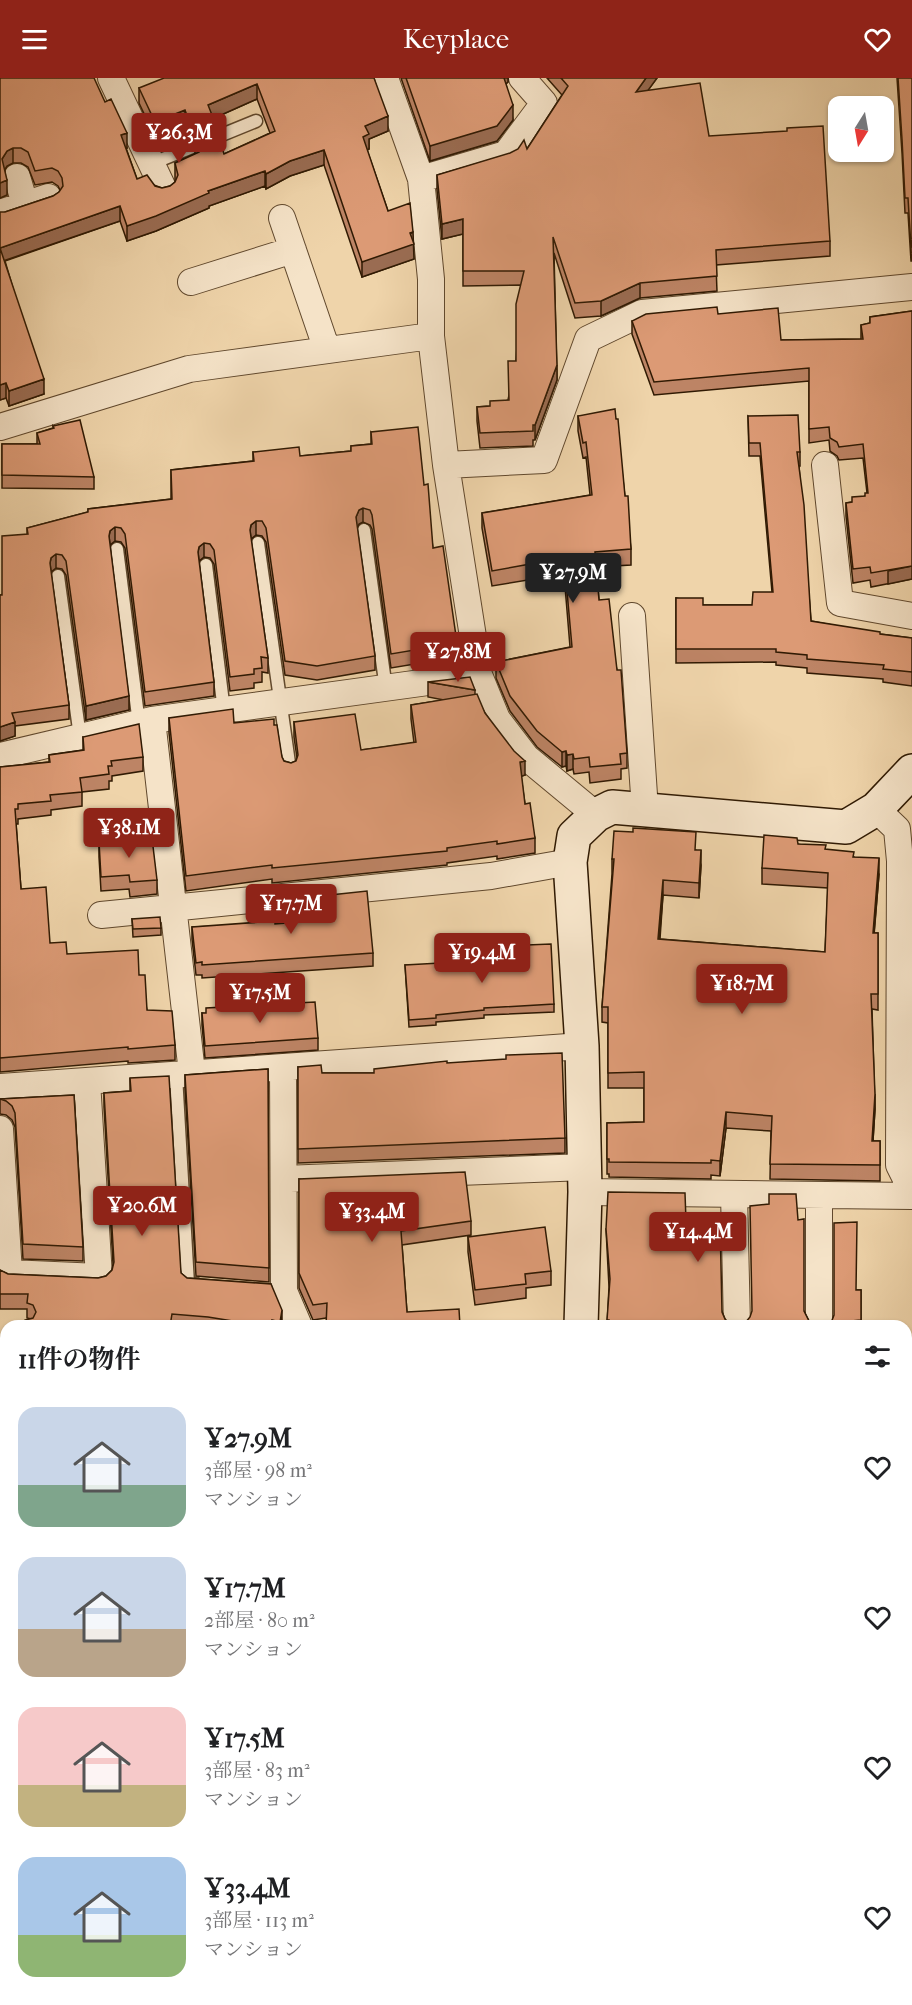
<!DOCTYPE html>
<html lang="ja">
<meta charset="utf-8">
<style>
body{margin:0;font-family:"IM FELL French Canon","Noto Serif JP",serif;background:#f6f6f6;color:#202124;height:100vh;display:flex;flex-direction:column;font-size:22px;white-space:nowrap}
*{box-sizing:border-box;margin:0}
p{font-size:20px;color:#757577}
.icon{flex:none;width:33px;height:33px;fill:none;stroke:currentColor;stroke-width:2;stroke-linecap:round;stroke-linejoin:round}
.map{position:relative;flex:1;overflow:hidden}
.side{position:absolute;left:0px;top:1242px;width:912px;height:686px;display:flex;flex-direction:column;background:#fff;border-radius:18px 18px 0 0;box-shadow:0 2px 4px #0004}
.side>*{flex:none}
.needle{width:39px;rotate:191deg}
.fabs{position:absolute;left:828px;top:18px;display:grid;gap:12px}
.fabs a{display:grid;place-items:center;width:66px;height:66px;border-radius:12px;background:#fff;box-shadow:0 2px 4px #0004;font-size:30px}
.price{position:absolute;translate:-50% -51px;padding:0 14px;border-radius:6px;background:#8f2418;color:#fff;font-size:20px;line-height:39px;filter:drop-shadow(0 2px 3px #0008)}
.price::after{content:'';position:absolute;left:50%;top:36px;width:18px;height:14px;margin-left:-9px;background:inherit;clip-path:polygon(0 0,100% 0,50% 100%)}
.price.on{background:#222;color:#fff}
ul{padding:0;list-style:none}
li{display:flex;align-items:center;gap:18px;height:150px;padding:0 18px}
li span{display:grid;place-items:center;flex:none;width:168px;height:120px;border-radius:18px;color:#555}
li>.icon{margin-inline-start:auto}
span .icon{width:72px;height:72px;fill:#fffc;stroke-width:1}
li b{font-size:26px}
h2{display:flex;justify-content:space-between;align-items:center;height:72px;padding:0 18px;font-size:26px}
header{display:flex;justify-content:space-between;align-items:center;height:78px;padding:0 18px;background:#8f2418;color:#fff;font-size:27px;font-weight:600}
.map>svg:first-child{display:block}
.green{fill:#bcbc86;stroke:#766b44;stroke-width:1.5}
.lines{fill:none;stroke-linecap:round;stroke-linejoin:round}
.lane-casing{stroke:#60482d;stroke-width:15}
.street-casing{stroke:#60482d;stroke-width:28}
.secondary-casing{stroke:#301a03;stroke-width:36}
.lane{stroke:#f5e3c8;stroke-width:12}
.street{stroke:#f5e3c8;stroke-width:26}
.secondary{stroke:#f5e3c8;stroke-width:33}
.wall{fill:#bd8465;stroke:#301a03;stroke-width:1.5}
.shaded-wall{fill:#9a6c52;stroke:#301a03;stroke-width:1.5}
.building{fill:#dc9a75;stroke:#301a03;stroke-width:1.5}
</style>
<header><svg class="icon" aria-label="menu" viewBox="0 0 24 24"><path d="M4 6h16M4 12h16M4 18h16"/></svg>Keyplace<svg class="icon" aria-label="heart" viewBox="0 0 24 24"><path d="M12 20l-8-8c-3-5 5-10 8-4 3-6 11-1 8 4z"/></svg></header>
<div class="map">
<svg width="912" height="1927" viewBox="0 0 912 1927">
<rect width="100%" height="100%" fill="#efd4aa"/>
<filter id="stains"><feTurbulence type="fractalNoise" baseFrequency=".00333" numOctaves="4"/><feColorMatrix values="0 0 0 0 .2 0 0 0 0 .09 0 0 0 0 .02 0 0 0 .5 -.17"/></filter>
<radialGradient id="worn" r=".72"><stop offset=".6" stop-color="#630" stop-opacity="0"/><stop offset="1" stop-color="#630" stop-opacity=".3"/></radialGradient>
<path class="green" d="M750,1922H871V1927H750Z"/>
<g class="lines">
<defs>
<path id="lane" d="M153,85L256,43
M364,452L386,611
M258,465L290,692
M117,471L139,646
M206,487L224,633
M58,498L80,659
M176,997L188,1206H196"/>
<path id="street" d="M111,0L163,110
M385,0L421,101L431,201V258L446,387L479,597L497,641L526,679L596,737
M17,99L25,126
M421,101L506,76L544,25L522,0
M0,135L48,119
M282,140L327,272
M191,204L293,172
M0,349L189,291L431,258
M446,387L544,382L588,261L642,235L912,209
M825,387L840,525L912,538
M632,538L645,732
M152,642L192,995
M0,678L152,642L479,597
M876,731L897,751L900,783L899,1087L912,1113
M101,837L491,798L570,784
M283,989L284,1213L299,1248
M0,1009L582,968
M0,1051L9,1195L99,1199L87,1003
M284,1101L585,1089
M585,1114L912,1118
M734,1116L737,1248
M819,1248V1117
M0,1420H6
M906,1465L912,1464
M906,1605L912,1604
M906,1696H912
M906,1851H912
M590,1922L591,1927"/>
<path id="secondary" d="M581,1248L585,1114L582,968L570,784L574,758L596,737L612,729L846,749L876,731L912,693
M0,1877L6,1880
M104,1922L117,1927
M399,1922V1927"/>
</defs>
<use href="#lane" class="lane-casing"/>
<use href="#street" class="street-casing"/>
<use href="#secondary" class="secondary-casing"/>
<use href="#lane" class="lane"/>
<use href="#street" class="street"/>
<use href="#secondary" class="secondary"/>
</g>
<path class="wall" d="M0,0L105,24L127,70H126L137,101L162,110L170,108L175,104V85L195,76V62L224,76L270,55L257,21L212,41V52L190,61L185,47L155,59L139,25V10L374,0L388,53L369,61V71L367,72L388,133L413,162L414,181L362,199L324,87L290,98L266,111L265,108L209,128V130L156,153L127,163L120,143L5,183L44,316L9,328L6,320L0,322L5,134L53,118L59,114L60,112L58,108L52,104L35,107L28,89L21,85H13L7,88L5,92L7,117L0,120Z
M401,0H508V4L506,6L513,42L497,63L430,83Z
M547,0H657L648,12L709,58L830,163V178L716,187L717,213L640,220L601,238L575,240L554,175L557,302L535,362H533V368L480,370L477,343V329L490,328L508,322L516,283L521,207L463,208V156L442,161L437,112V97L527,71L562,17Z
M897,0H912V183H911L908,135H905L902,75Z
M912,233V501L871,509L870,502L853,505L846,438V425L852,424L865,418L867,415L863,380L839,382L837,378L830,373L829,362L809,365V303L654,317L632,256V243L718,236L781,262L861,261V247L870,245V239Z
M578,338L616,341L631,471V487L596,489L599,522L617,592L627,675V690L621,691V701L590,705L589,694L574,696L573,691L567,693L566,688L562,689L537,669L510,633L496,600V584L570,569L564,496L492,508L482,450V435L590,417L586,379L583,380L578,353Z
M748,338L800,374V388H799L811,543L880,556L912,560V608L883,604V601L807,595V590L776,587V584L676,585V520L703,527H752L772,514L760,378H749Z
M53,348L94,399V411L2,410V366H37V355L53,350Z
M371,354L424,407L433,470L457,565V579L391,590L372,451L370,447L363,444L359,446L357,449L375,578V592L317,602L285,597L266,464L262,458L256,457L251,461L268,580V595L262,594V604L254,605V610L230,613L214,486L210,480L204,479L199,483L214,604V618L145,628L125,470L121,464L115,463L110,467L129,632L86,642L66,497L62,491L56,490L51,494L69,627V641L15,648V658L0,663V517H2L27,457V450L88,434V431L171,421V392L253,383V374L300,378L351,373V368L371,366Z
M428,604L475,612V617L485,635L525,697L521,698L525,726L535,760V775L497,781V778L447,785V787L272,805V801L186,813L169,655V640L274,647L282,679L284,683L291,685L296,683L297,680L294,659V644L361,672L414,665L411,641V627L444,622L428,619Z
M83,659L143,679V693L112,698V703H109V711L82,714V728L51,732V737L18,741V746H16L21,811L50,865L67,876L139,897L147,932L175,967V982L128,985V983L0,994V689L49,684V677L83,672Z
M633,754L696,772L701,787L699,820L663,817L660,861L825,874L828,810L762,806V790L798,766L854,779L879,796L874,855H878V932L872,931L875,1031L873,1063H880V1103L770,1101L771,1053L726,1050L720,1098L711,1097V1101L609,1099V1096H607V1045L644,1044V1010H608V945L602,944V929L612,796V781Z
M99,764L157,802V816L130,819L129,811L101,813L99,779Z
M321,818L373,875V888L202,900V897H196L192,861V849L275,846L322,842Z
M132,841L161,850V857L133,859Z
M405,887L440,889L554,926V934L484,937V940L436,944V947L409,949Z
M202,935L318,960V972L205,980L202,947Z
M447,985L565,1060V1075L298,1085V989L322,995H374Z
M268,991L269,1204L196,1198L185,1011V997Z
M130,1000L181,1195L187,1200L271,1206L282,1246V1248H25L31,1241L27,1240V1231H0V1192L8,1196L98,1200L106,1198L112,1192L113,1186L104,1029V1015L130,1013Z
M74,1017L83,1169V1183L23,1181L15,1049L12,1042L6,1037L0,1036V1021Z
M299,1101L471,1143V1157L402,1167L407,1234L326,1240L313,1242L299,1210Z
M686,1143L725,1241L729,1246L737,1248L804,1233L809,1243V1248H607L609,1209L606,1151Z
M468,1159L551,1193V1207L526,1210V1220L475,1227L468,1174Z
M856,1212H861V1248H831V1245Z
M0,1263H6V1406L3,1405V1393H1V1379H0Z
M906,1317H912V1415L906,1416Z
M0,1420L6,1421V1555L0,1553Z
M906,1496H912V1590H906V1538L909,1537L906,1512Z
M912,1603V1678L906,1679V1604Z
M906,1719H912V1828L906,1829Z"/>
<path class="shaded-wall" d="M502,0H508V4L502,9Z
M646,0H657L636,29V14Z
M257,6V21L212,41V52L190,61V46L208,27Z
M513,27V42L497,63L430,83V68Z
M185,32V47L155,59V44Z
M388,38V53L369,61V71L363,74V59L365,48Z
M127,55V70L121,72V57Z
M13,70V85L7,88L2,96V81L7,73Z
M324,72V87L290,98L266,111V96L290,83Z
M265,93V108L209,128V130L156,153L127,163V148L208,113Z
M7,102V117L0,120V105Z
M120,128V143L0,184V170Z
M463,141V156L442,161V146Z
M413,154L414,181L362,199V184Z
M640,205V220L601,238V223Z
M557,287V302L535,362V347Z
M44,301V316L9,328V313Z
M6,305V320L0,322V307Z
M363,430V444L359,446L356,453V439L359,432Z
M256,443V457L251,461L250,452L251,447Z
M115,449V463L110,467L109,458L110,453Z
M204,465V479L199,483L198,474L199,469Z
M56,476V490L51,494L50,485L51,480Z
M912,488V501L888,506V493Z
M129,618V632L86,642V628Z
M15,644V658L0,663V649Z
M566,673V688L562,689V674Z
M573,676V691L567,693V677Z
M525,683V697L520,699V684Z
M701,772V787L699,820V805Z
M879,780V796L873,870V855Z
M663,802V817L658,876V861Z
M875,1016V1031L872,1078V1063Z
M726,1034V1050L720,1098V1083Z
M282,1232V1248H280Z
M1,1725V1740L0,1741V1726Z"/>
<path class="building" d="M0,0H94L105,24L111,21L127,55L121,57L137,101L147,97L155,108L162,110L170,108L175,104L178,97L175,85L199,74L195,62L217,53L224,76L275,53L257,6L208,27L212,37L190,46L185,32L155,44L139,10L164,0H374L388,38L365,48L369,56L363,59L388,133L410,125L413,154L410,155L414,166L362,184L324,72L290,83L266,96L265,93L208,113L209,115L156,138L127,148L120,128L0,170L44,301L9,313L6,305L0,307V134H5L53,118L59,114L63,108L62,100L58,93L52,90L35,93L28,74L21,70H13L7,73L2,81L7,102L0,105Z
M406,0H504L513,27L497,48L430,68Z
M561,0H646L636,14L700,5L709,58L787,53V50L823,48L830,163L716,172L717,198L640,205L601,223L575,225L553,159L557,287L535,347H533V353L480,355L477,329L490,328V323L509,322L508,283H516V226L524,193H463V141L442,146L437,97L510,75L518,71L524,62L527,71L568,8Z
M898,0H912V169H911L908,120H905L902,61Z
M717,229L718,236L778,230L781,262L863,261L861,247L870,245V239L912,233V488L871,495L870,489L853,491L846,425L852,424V419L865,418V415H868L863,366L839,369L837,364L830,360L829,349L809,351V290L654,304L632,243L646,236Z
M615,331L616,341H618L625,418H628L631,471L595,474L599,522L609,521L617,592H621L627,675L620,676L621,686L590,689L589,679L574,681L573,676L567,677L566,673L562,674L537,653L510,618L496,584L572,569L564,480L492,493L482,435L592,417L586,364L583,365L578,338Z
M798,337L800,374H797L804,427L811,543L880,554V556L912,560V594L883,591L884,587L807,581V577L776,574V571H676V520H703V527H752L753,514H773L760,365H749L748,338Z
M80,342L94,399L2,397V366H40L37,355L54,350L53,348Z
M418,349L424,407L428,406L433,470L443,468L457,565L391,576L372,437L370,432L363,430L359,432L356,439L375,578L317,588L285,583L266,450L262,443H256L251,447L250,452L268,580L261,579L262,590L254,591V596L230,599L214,472L210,466L204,465L199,469L198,474L214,604L145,614L125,456L121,450L115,449L110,453L109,458L129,618L86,628L66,483L62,477L56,476L51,480L50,485L69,627L12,635L15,644L0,649V517H2V458L28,456L27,450L88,434V431L172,421L171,392L254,383L253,374L299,369L300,378L351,373V368L372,366L371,354Z
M470,599L475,612L428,604Z
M477,616L485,635L514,673L525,683L520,684L525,726L530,725L535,760L497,766V763L447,770V773L272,790V787L186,798L169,640L233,631L234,645L274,641V647H277L282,679L284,683L291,685L296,683L298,677L294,644L355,636L361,672L416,664L411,627Z
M139,646L143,679L111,683L112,688H108L109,696L80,700L82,714L50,717L51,723L18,726V731H15L21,811L46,809L50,865L66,864L67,876L138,872L139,897H145L147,932L172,933L175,967L128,971V969L0,980V689L50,684L49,677L84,672L83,659Z
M633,750L696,754L695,772H701L699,805L663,802L658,861L825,874L828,795L762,790L764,757L797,760L798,766L826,767L825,771L854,774L853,779L879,780L873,855H878V916H871L875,1016L872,1063H880V1087L770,1086L772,1038L726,1034L720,1083L711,1082V1085L609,1084V1081H607V1045L644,1044V994L608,995V929H602L614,781H612L614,753L633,754Z
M152,760L157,802L130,804L129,797L101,799L99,764Z
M367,813L373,875L202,887V884L196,885L192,849L275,843V846L323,842L321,818Z
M160,839L161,850L133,851L132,841Z
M551,866L554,926L484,930V932L436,937V940L409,942L405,887L440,885V889L501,884L500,868Z
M315,924L318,960L205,968L202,935H206V930Z
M562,975L565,1060L298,1071V989L321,987L322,995H374V991L447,983V985L506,981V977Z
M268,991L269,1190L196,1184L185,997Z
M169,998L181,1195L187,1200L271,1206L282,1232L280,1244L272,1242V1245L264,1244V1248L208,1239L172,1236L170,1248H25V1242L33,1240L36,1234L33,1227L27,1225L28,1216H0V1192L8,1196L98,1200L106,1198L112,1192L114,1184L104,1015L131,1013L130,1000Z
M74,1017L83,1169L23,1166L15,1035L12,1028L6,1023L0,1021Z
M465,1094L471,1143L401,1153L407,1234L459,1231L460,1248H326L327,1225L313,1227L299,1195V1101Z
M608,1114L685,1115L686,1143H720L722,1234L725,1241L729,1246L737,1248L745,1245L750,1239L752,1233L750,1128L769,1126V1116H796L798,1142L804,1141V1233L809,1243L747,1248H609V1242H607L610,1201L606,1151Z
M857,1144L856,1212H861V1242L831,1245L834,1237V1145Z
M545,1149L551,1193L525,1196L526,1206L475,1212L468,1159Z
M0,1263H6V1379L1,1378L3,1365H0Z
M906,1317H912V1400H906Z
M0,1420L6,1421V1541L0,1539Z
M906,1496H912V1575H906V1538L911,1537Z
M912,1603V1663L906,1664V1604Z
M906,1719H912V1814L906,1815Z
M906,1867H912V1927H877V1922H906Z
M425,1922H568V1927H426Z
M614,1922H747V1927H614Z"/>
<rect width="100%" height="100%" filter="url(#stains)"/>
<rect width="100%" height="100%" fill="url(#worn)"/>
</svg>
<div class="fabs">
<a><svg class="needle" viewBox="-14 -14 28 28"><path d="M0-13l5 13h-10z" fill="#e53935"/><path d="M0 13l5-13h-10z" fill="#757577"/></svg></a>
</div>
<b class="price" style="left:179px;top:86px">¥26.3M</b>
<b class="price on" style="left:573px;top:526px">¥27.9M</b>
<b class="price" style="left:458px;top:605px">¥27.8M</b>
<b class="price" style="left:129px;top:781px">¥38.1M</b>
<b class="price" style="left:291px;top:857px">¥17.7M</b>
<b class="price" style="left:482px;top:906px">¥19.4M</b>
<b class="price" style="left:742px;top:937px">¥18.7M</b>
<b class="price" style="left:260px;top:946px">¥17.5M</b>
<b class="price" style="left:142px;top:1159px">¥20.6M</b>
<b class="price" style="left:372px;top:1165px">¥33.4M</b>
<b class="price" style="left:698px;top:1185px">¥14.4M</b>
<section class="side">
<h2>11件の物件<svg class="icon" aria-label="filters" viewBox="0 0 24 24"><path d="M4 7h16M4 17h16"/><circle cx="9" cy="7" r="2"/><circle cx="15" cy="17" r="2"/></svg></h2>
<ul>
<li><span style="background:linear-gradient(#c9d6e8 65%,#7fa58c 0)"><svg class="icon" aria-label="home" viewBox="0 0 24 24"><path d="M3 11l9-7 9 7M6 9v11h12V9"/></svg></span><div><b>¥27.9M</b><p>3部屋 · 98 m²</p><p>マンション</p></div><svg class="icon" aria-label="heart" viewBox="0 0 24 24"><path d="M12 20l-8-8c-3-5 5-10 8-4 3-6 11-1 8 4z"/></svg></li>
<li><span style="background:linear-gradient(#c9d6e8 60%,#b9a48a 0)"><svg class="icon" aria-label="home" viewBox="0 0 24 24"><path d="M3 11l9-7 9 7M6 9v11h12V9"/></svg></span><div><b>¥17.7M</b><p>2部屋 · 80 m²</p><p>マンション</p></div><svg class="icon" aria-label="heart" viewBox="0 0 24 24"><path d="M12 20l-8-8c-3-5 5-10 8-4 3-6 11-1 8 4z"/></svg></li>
<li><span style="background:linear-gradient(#f6c9c9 65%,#c2b280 0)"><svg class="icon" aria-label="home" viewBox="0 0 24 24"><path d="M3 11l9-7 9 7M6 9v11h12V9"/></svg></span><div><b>¥17.5M</b><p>3部屋 · 83 m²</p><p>マンション</p></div><svg class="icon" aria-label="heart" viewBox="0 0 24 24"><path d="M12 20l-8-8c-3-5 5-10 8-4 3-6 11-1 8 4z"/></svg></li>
<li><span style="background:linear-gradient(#a9c7e8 65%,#8fb573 0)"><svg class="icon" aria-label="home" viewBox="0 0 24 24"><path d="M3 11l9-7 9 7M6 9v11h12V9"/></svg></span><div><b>¥33.4M</b><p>3部屋 · 113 m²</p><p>マンション</p></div><svg class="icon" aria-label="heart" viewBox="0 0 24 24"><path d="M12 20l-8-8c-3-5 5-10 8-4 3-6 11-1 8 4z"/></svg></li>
</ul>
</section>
</div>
